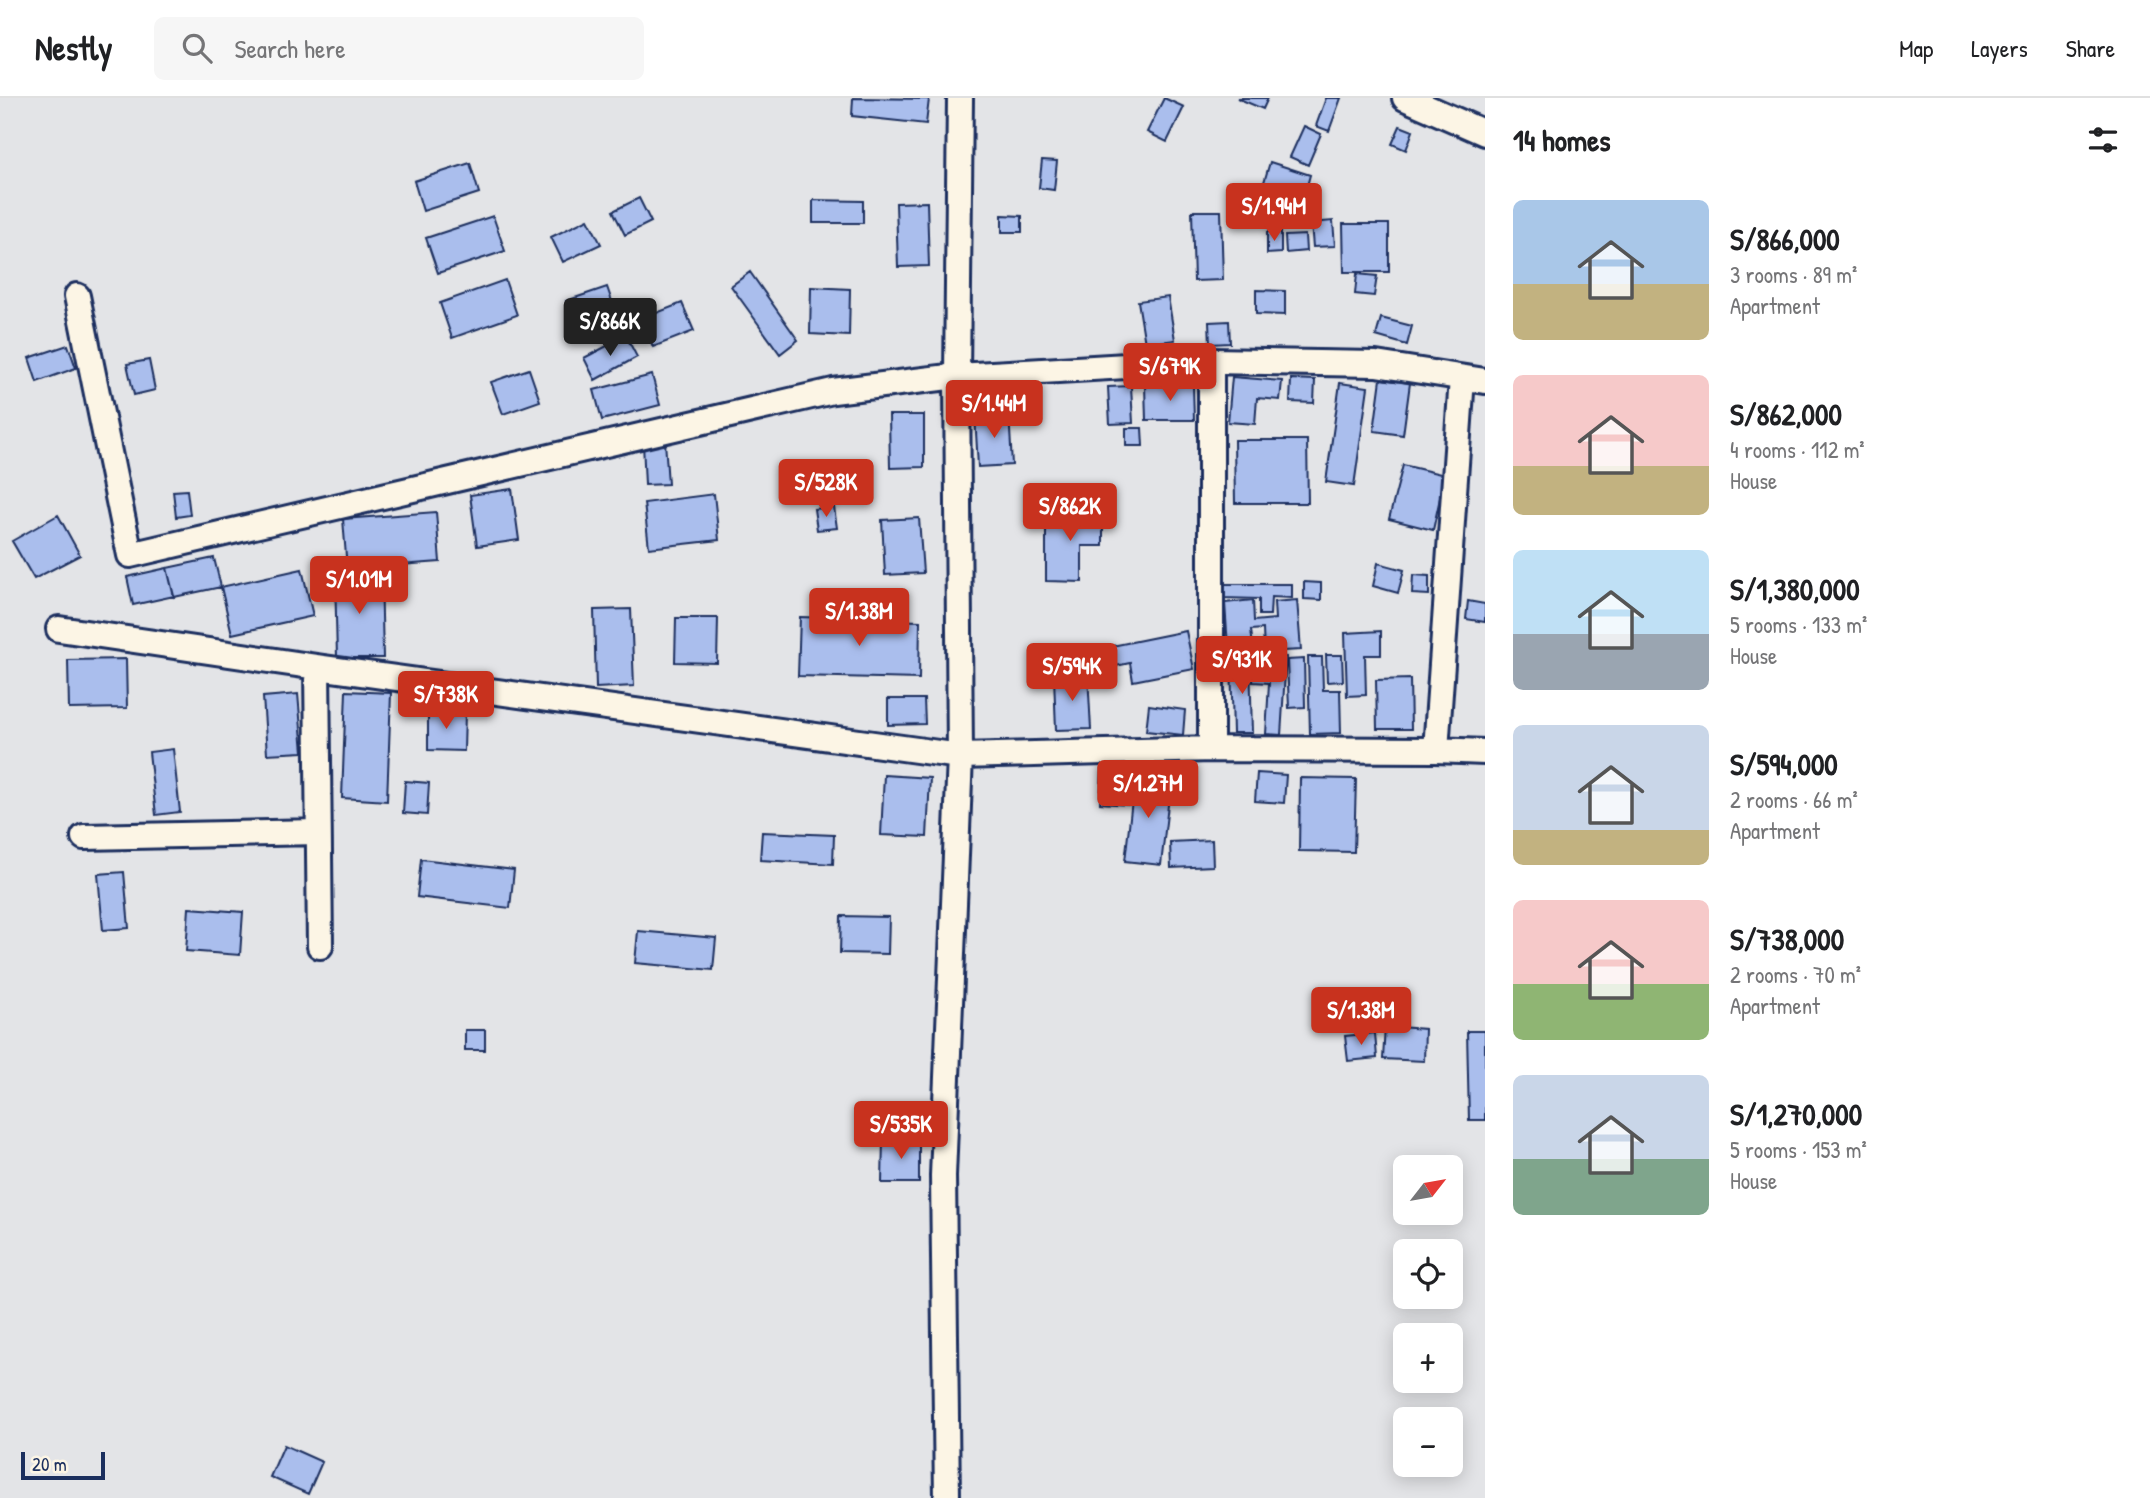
<!DOCTYPE html>
<meta charset="utf-8">
<style>
body{margin:0;font-family:"Patrick Hand",sans-serif;background:#f6f6f6;color:#202124;height:100vh;display:flex;flex-direction:column;font-size:26px;white-space:nowrap}
*{box-sizing:border-box;margin:0}
p{font-size:23px;color:#757577}
.icon{flex:none;width:38px;height:38px;fill:none;stroke:currentColor;stroke-width:2;stroke-linecap:round;stroke-linejoin:round}
.map{position:relative;flex:1;overflow:hidden}
.sheet{display:flex;flex-direction:column;background:#fff;width:665px}
.sheet>*{flex:none}
.needle{width:46px;rotate:59deg}
.buttons{position:absolute;left:1393px;top:1057px;display:grid;gap:14px}
.buttons a{display:grid;place-items:center;width:70px;height:70px;border-radius:10px;background:#fff;box-shadow:0 4px 18px #0003;font-size:35px}
.scale{position:absolute;left:21px;bottom:18px;width:84px;box-sizing:border-box;padding-left:7px;border:4px solid #1b2f5e;border-top:0;font-size:19px;line-height:24px;white-space:nowrap;color:#1b2f5e;-webkit-text-stroke:5px #fcf5e5;paint-order:stroke}
.price{position:absolute;translate:-50% -60px;padding:0 16px;border-radius:7px;background:#c8321e;color:#fff;font-size:23px;line-height:46px;filter:drop-shadow(0 2px 4px #0008)}
.price::after{content:'';position:absolute;left:50%;top:42px;width:21px;height:16px;margin-left:-10px;background:inherit;clip-path:polygon(0 0,100% 0,50% 100%)}
.price.current{background:#222;color:#fff}
ul{padding:0;list-style:none}
li{display:flex;align-items:center;gap:21px;height:175px;padding:0 28px}
li span{display:grid;place-items:center;flex:none;width:196px;height:140px;border-radius:10px;color:#555}
li>.icon{margin-inline-start:auto}
span .icon{width:84px;height:84px;fill:#fffc;stroke-width:1}
li b{font-size:30px}
h2{display:flex;justify-content:space-between;align-items:center;height:84px;padding:0 28px;font-size:30px}
header{display:flex;align-items:center;gap:42px;box-sizing:border-box;height:98px;padding:0 35px;background:#fff;border-bottom:2px solid #e0e0e0}
header strong{font-size:33px}
nav{display:flex;gap:38px;margin-inline-start:auto;font-size:24px}
.search{width:490px;height:63px;background:#f6f6f6;display:flex;align-items:center;gap:18px;box-sizing:border-box;padding:0 24px;border-radius:10px;color:#757577;font-size:26px}
main{display:flex;flex:1;min-height:0}
.map>svg:first-child{display:block}
.building{fill:#aabeed;stroke:#1b2f5e;stroke-width:2}
.lines{fill:none;stroke-linecap:round;stroke-linejoin:round}
.street-casing{stroke:#1b2f5e;stroke-width:30}
.street{stroke:#fcf5e5;stroke-width:24}
</style>
<header>
<strong>Nestly</strong>
<div class="search"><svg class="icon" aria-label="search" viewBox="0 0 24 24"><circle cx="10" cy="10" r="6"/><path d="M15 15l6 6"/></svg>Search here</div>
<nav><a>Map</a><a>Layers</a><a>Share</a></nav>
</header>
<main>
<div class="map">
<svg width="1485" height="1400" viewBox="0 0 1485 1400">
<rect width="100%" height="100%" fill="#e3e4e7"/>
<filter id="ink" filterUnits="userSpaceOnUse"><feTurbulence type="fractalNoise" baseFrequency=".0143" numOctaves="2"/><feDisplacementMap in="SourceGraphic" scale="14" xChannelSelector="R" yChannelSelector="G"/><feConvolveMatrix kernelMatrix="1 2 1 2 8 2 1 2 1" color-interpolation-filters="sRGB"/></filter>
<g filter="url(#ink)">
<path class="building" d="M853,0L929,1L926,26L852,18Z
M1164,0L1184,9L1167,44L1147,34Z
M1237,0H1268L1263,11Z
M1326,0H1341L1329,33L1316,28Z
M1304,28L1321,36L1308,67L1290,59Z
M1400,28L1413,33L1406,52L1392,46Z
M1042,62L1057,63L1054,92L1039,90Z
M1270,64L1310,77L1298,120L1257,108Z
M470,65L479,95L423,113L414,83Z
M639,100L651,124L625,137L613,113Z
M813,102L863,103V125H813Z
M927,104L929,168L898,169L896,105Z
M1192,113H1221L1223,182L1194,183Z
M1002,117L1022,118V134H1002Z
M493,118L505,153L438,175L426,140Z
M588,121L601,146L563,164L551,139Z
M1333,123L1335,148L1313,149L1311,125Z
M1343,126H1389V174H1344Z
M1267,134H1281V155L1267,156Z
M1305,137L1306,153L1286,155L1285,138Z
M750,174L798,242L780,256L731,188Z
M1357,176L1377,178L1374,198L1355,196Z
M505,182L517,217L452,240L440,205Z
M607,189L621,229L579,243L566,203Z
M811,189L850,191L849,238L810,236Z
M1256,192L1285,193V217L1256,216Z
M1168,199L1175,242L1145,246L1138,203Z
M682,205L694,233L653,249L641,221Z
M1381,220L1412,228L1407,247L1376,238Z
M1229,223L1230,245L1210,246L1209,224Z
M626,238L637,259L595,282L584,260Z
M68,247L76,270L37,284L29,260Z
M149,262L155,292L134,297L127,266Z
M529,271L540,303L503,316L491,284Z
M652,277L660,307L602,322L594,292Z
M1232,279L1282,283L1280,302L1257,300L1255,326L1228,324Z
M1291,281L1315,282L1314,305L1290,304Z
M1381,281L1410,285L1403,337L1374,333Z
M1340,285L1368,289L1354,388L1326,384Z
M1145,287H1193L1194,322H1146Z
M1131,288L1133,325L1110,326L1108,289Z
M1009,314L1012,367L978,369L975,316Z
M889,317H924V369L890,370Z
M1126,330H1142L1143,348H1126Z
M1234,342H1307L1308,405H1235Z
M665,343L668,386L645,387L643,345Z
M1403,367L1445,377L1433,432L1389,421Z
M837,379H851L852,395H837Z
M512,391L519,442L477,448L470,397Z
M187,392L190,417L176,419L173,393Z
M714,396L719,442L649,450L644,405Z
M834,409L837,430L817,432L814,411Z
M436,414L440,464L347,471L343,421Z
M1046,414H1103V448H1082V484L1046,483Z
M58,417L80,457L34,481L12,443Z
M919,420L923,475L885,477L882,422Z
M214,460L221,489L174,499L167,470Z
M1378,465L1404,472L1398,495L1373,488Z
M167,470L174,498L133,507L127,479Z
M302,471L313,518L232,536L221,489Z
M381,475L383,560H337L335,476Z
M1413,477L1429,478V497L1412,496Z
M1304,484L1321,485V502L1304,501Z
M1223,486H1292V500L1271,499L1270,517H1259V501L1223,500Z
M1253,502L1254,523L1275,521L1274,504L1297,502L1301,552L1264,554L1263,531L1251,532L1253,548L1228,549L1225,505Z
M1468,503L1485,506V524L1466,521Z
M631,511L634,588L596,590L594,512Z
M800,519L920,523L919,581L798,578Z
M676,520H718L717,565L675,564Z
M1186,533L1194,571L1133,583L1130,565L1111,569L1107,549Z
M1381,533V557H1365L1366,597L1347,598L1345,535Z
M1255,557L1286,559L1281,637L1266,636L1269,585L1253,584Z
M1326,557H1342L1343,583L1327,584Z
M1308,559H1322L1323,592H1340L1341,635L1310,636Z
M126,561L127,610L69,611L68,562Z
M1231,561H1250L1252,635H1233Z
M1304,561L1305,609L1289,610L1287,562Z
M1088,577L1091,631L1056,632L1054,579Z
M1410,581L1411,631H1377L1376,582Z
M346,593L391,595L387,703L342,700Z
M298,596L303,654L267,656L263,599Z
M888,601H924L925,626L888,627Z
M1149,607L1185,612L1183,637L1146,633Z
M428,613H465L464,653L428,652Z
M173,651L180,714L156,717L149,654Z
M1102,672L1132,673L1130,707L1100,705Z
M1257,675L1286,677L1284,705L1255,703Z
M1135,676L1171,681L1161,767L1125,763Z
M884,677L930,680L927,739L881,737Z
M1300,680L1356,681L1354,754L1299,753Z
M405,683L429,685L427,717L403,715Z
M762,734L834,737L833,766L760,762Z
M1212,742L1213,768L1171,770L1170,744Z
M421,761L514,772L510,810L417,799Z
M124,774L129,830L103,832L98,776Z
M189,810L243,814L240,857L186,853Z
M841,818L889,819L888,856L840,855Z
M638,833L716,840L713,872L635,865Z
M1385,928L1425,931L1424,963L1383,961Z
M465,932H485V952H465Z
M1467,933H1485V1022H1469Z
M1375,935L1377,960L1348,963L1345,938Z
M883,1041H919V1085H882Z
M284,1347L322,1364L308,1396L270,1379Z"/>
<g class="lines">
<defs>
<path id="street" d="M1405,0L1485,35
M77,198L130,457L833,293L957,278L1211,263L1376,266L1485,283
M59,531L317,569L960,658L1211,651L1436,652L1485,654
M317,569L320,848
M1211,651V263
M1436,652L1462,280
M84,739L318,734
M947,1400L943,1078L960,658L957,278L960,0"/>
</defs>
<use href="#street" class="street-casing"/>
<use href="#street" class="street"/>
</g>
</g>
</svg>
<div class="buttons">
<a><svg class="needle" viewBox="-14 -14 28 28"><path d="M0-13l5 13h-10z" fill="#e53935"/><path d="M0 13l5-13h-10z" fill="#757577"/></svg></a>
<a><svg class="icon" aria-label="locate" viewBox="0 0 24 24"><circle cx="12" cy="12" r="6"/><path d="M12 2v4M12 18v4M2 12h4M18 12h4"/></svg></a>
<a>+</a>
<a>−</a>
</div>
<div class="scale">20 m</div>
<b class="price" style="left:1274px;top:145px">S/1.94M</b>
<b class="price current" style="left:610px;top:260px">S/866K</b>
<b class="price" style="left:1170px;top:305px">S/679K</b>
<b class="price" style="left:994px;top:342px">S/1.44M</b>
<b class="price" style="left:826px;top:421px">S/528K</b>
<b class="price" style="left:1070px;top:445px">S/862K</b>
<b class="price" style="left:359px;top:518px">S/1.01M</b>
<b class="price" style="left:859px;top:550px">S/1.38M</b>
<b class="price" style="left:1242px;top:598px">S/931K</b>
<b class="price" style="left:1072px;top:605px">S/594K</b>
<b class="price" style="left:446px;top:633px">S/738K</b>
<b class="price" style="left:1148px;top:722px">S/1.27M</b>
<b class="price" style="left:1361px;top:949px">S/1.38M</b>
<b class="price" style="left:901px;top:1063px">S/535K</b>
</div>
<section class="sheet">
<h2>14 homes<svg class="icon" aria-label="filters" viewBox="0 0 24 24"><path d="M4 7h16M4 17h16"/><circle cx="9" cy="7" r="2"/><circle cx="15" cy="17" r="2"/></svg></h2>
<ul>
<li><span style="background:linear-gradient(#a9c7e8 60%,#c2b280 0)"><svg class="icon" aria-label="home" viewBox="0 0 24 24"><path d="M3 11l9-7 9 7M6 9v11h12V9"/></svg></span><div><b>S/866,000</b><p>3 rooms · 89 m²</p><p>Apartment</p></div></li>
<li><span style="background:linear-gradient(#f6c9c9 65%,#c2b280 0)"><svg class="icon" aria-label="home" viewBox="0 0 24 24"><path d="M3 11l9-7 9 7M6 9v11h12V9"/></svg></span><div><b>S/862,000</b><p>4 rooms · 112 m²</p><p>House</p></div></li>
<li><span style="background:linear-gradient(#bfe0f5 60%,#9aa5b1 0)"><svg class="icon" aria-label="home" viewBox="0 0 24 24"><path d="M3 11l9-7 9 7M6 9v11h12V9"/></svg></span><div><b>S/1,380,000</b><p>5 rooms · 133 m²</p><p>House</p></div></li>
<li><span style="background:linear-gradient(#c9d6e8 75%,#c2b280 0)"><svg class="icon" aria-label="home" viewBox="0 0 24 24"><path d="M3 11l9-7 9 7M6 9v11h12V9"/></svg></span><div><b>S/594,000</b><p>2 rooms · 66 m²</p><p>Apartment</p></div></li>
<li><span style="background:linear-gradient(#f6c9c9 60%,#8fb573 0)"><svg class="icon" aria-label="home" viewBox="0 0 24 24"><path d="M3 11l9-7 9 7M6 9v11h12V9"/></svg></span><div><b>S/738,000</b><p>2 rooms · 70 m²</p><p>Apartment</p></div></li>
<li><span style="background:linear-gradient(#c9d6e8 60%,#7fa58c 0)"><svg class="icon" aria-label="home" viewBox="0 0 24 24"><path d="M3 11l9-7 9 7M6 9v11h12V9"/></svg></span><div><b>S/1,270,000</b><p>5 rooms · 153 m²</p><p>House</p></div></li>
</ul>
</section>
</main>
